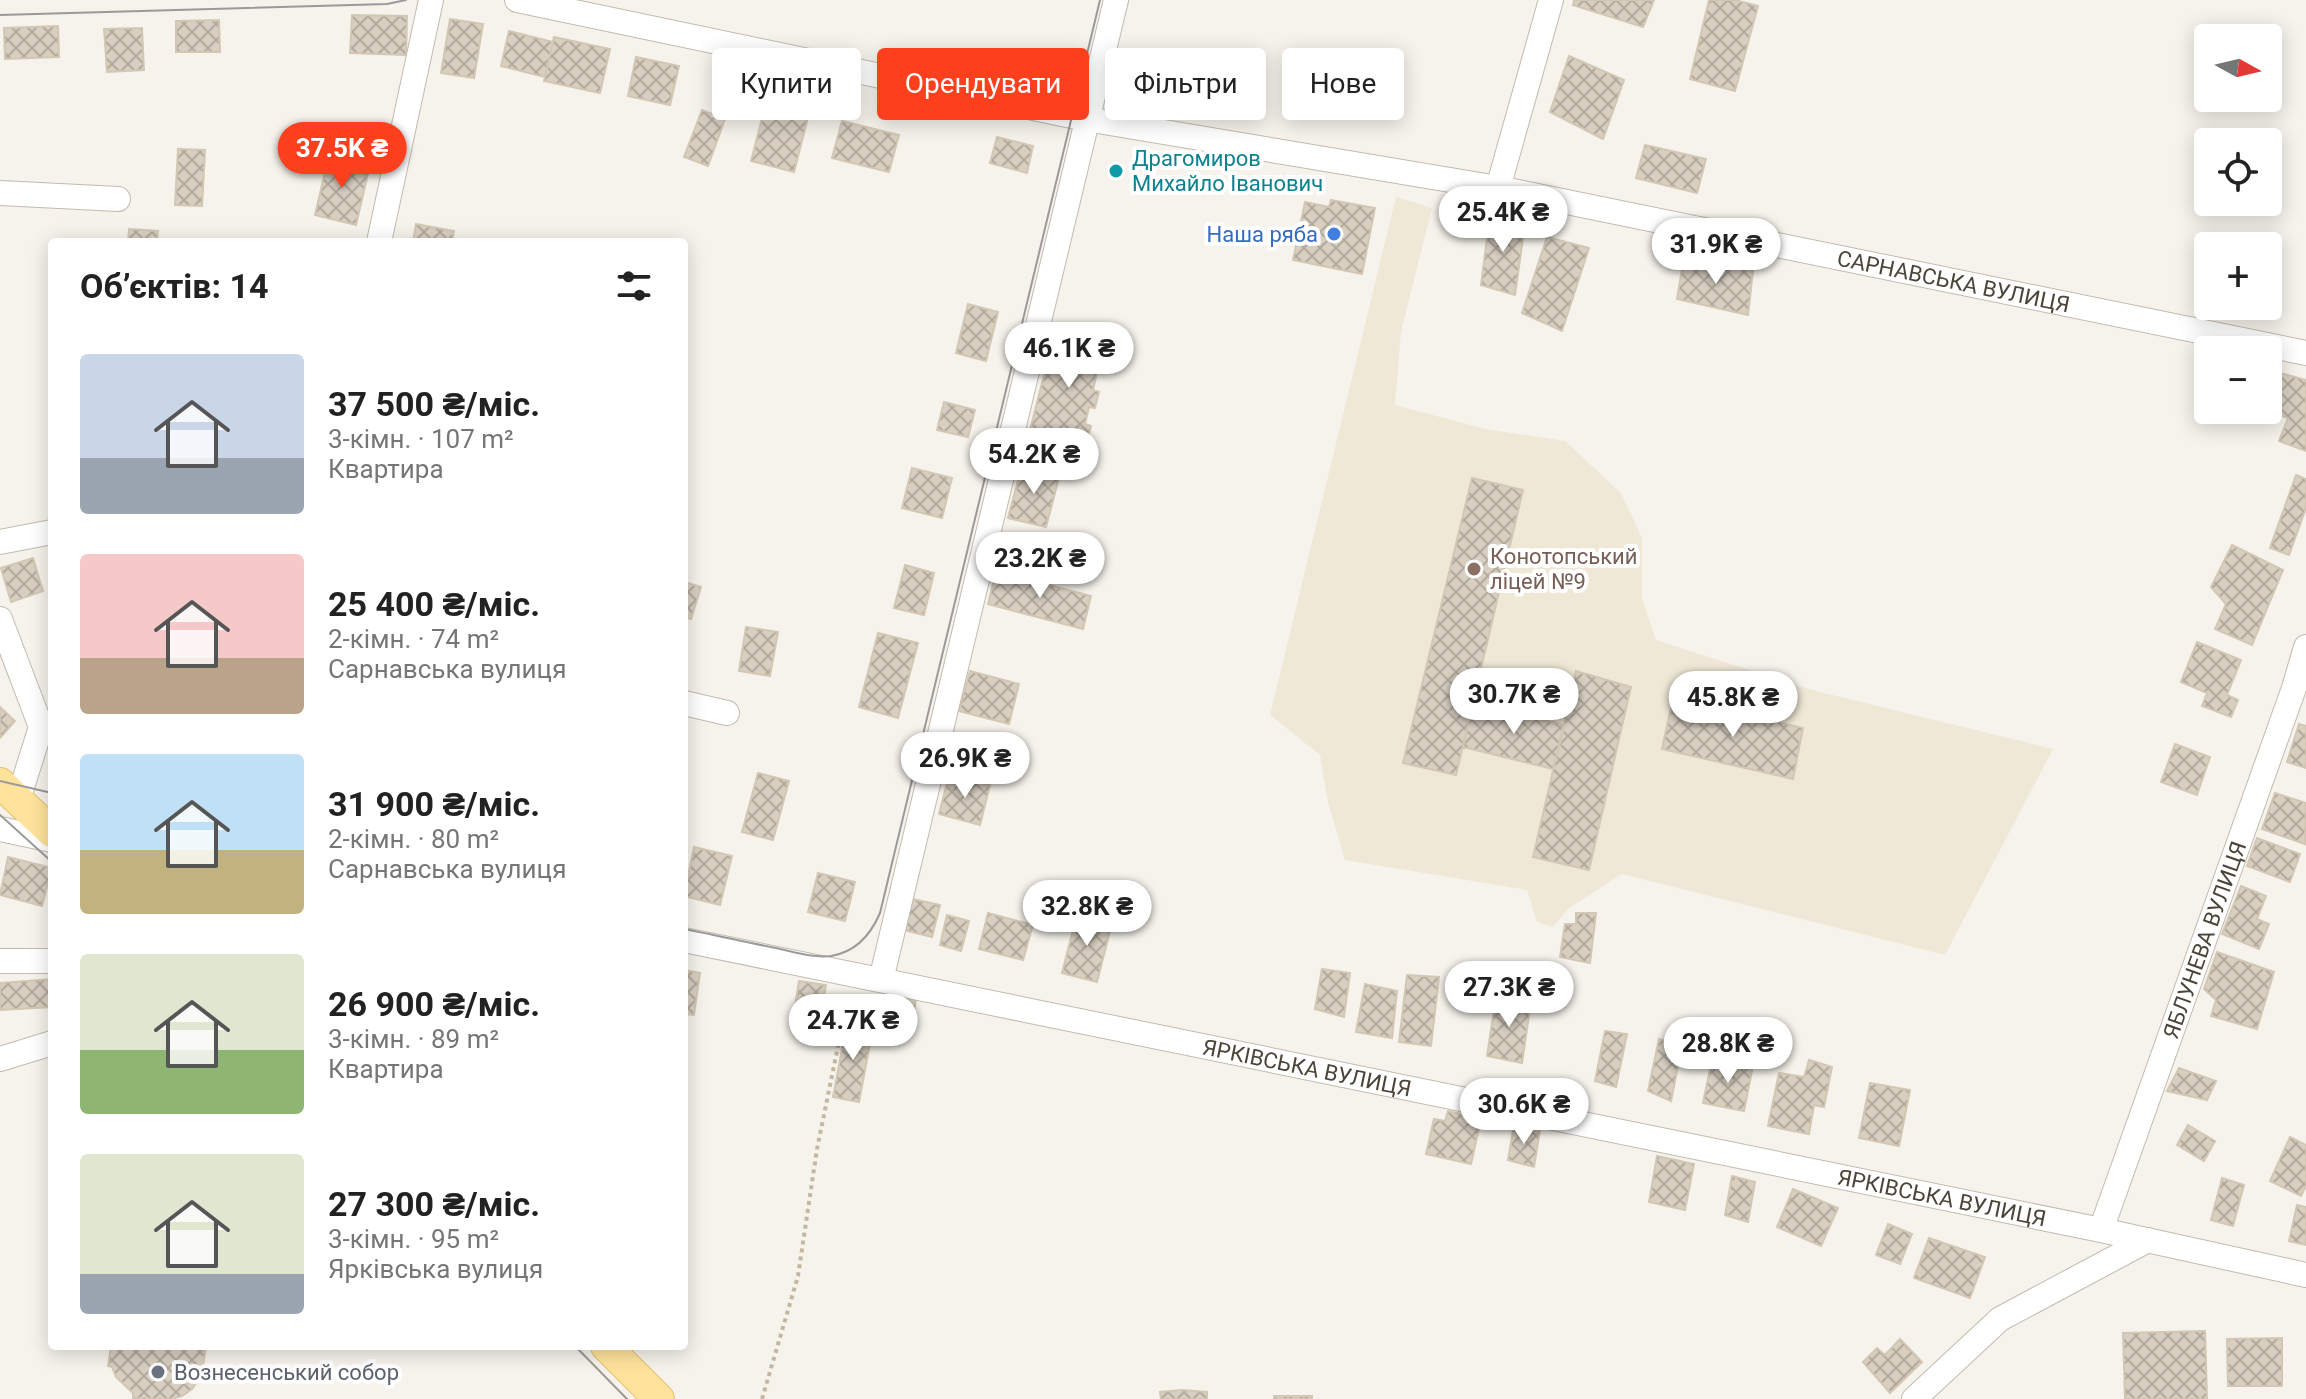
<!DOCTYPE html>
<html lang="uk">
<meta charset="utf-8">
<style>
body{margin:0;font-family:Roboto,sans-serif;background:#f2f2f2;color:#222;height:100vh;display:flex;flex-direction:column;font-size:30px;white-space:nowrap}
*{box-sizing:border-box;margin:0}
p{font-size:26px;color:#767676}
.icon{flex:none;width:44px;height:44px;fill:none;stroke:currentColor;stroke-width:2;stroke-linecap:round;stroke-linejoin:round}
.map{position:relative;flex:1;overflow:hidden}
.side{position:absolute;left:48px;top:238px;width:640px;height:1112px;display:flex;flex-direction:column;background:#fff;border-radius:8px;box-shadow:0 4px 20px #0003}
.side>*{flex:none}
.banner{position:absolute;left:712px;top:48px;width:760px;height:72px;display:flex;gap:16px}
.needle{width:52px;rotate:98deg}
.tools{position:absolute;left:2194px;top:24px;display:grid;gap:16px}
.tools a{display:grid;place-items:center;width:88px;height:88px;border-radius:8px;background:#fff;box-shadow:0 4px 20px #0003;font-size:40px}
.price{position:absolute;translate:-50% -68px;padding:0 18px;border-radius:28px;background:#fff;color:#222;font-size:26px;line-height:52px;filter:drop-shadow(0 2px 4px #0008)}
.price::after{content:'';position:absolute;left:50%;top:48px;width:24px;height:18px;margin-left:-12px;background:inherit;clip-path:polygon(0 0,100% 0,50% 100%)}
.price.current{background:#fc3f1d;color:#fff}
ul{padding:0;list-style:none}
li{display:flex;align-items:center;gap:24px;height:200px;padding:0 32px}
li span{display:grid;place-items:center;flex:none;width:224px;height:160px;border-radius:8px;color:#555}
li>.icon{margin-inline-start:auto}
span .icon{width:96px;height:96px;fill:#fffc;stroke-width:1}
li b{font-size:34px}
h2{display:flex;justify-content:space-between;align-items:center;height:96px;padding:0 32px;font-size:34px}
.pill{padding:0 28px;border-radius:8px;background:#fff;box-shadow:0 4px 20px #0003;font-size:28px;line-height:72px}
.pill.current{background:#fc3f1d;color:#fff}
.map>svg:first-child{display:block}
.education{fill:#efe8d6}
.building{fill:url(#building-cross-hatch);stroke:#d3c7b4;stroke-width:2}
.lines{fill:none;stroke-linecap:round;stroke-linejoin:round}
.minor-casing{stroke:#c2bbae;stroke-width:26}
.major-casing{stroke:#e6c16a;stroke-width:32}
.path{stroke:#c4b79f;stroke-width:4;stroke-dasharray:4 4;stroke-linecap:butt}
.minor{stroke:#fff;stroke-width:24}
.major{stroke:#ffe39c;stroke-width:30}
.tram{stroke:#9a9a9a;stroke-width:2}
.culture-dot{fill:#0f9aa8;stroke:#fff;stroke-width:3}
.shop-dot{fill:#3f7fe0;stroke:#fff;stroke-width:3}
.education-dot{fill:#8d6e63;stroke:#fff;stroke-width:3}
.worship-dot{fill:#6b7280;stroke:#fff;stroke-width:3}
.labels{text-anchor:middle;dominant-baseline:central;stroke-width:8;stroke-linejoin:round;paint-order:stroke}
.culture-label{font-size:22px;fill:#0d838f;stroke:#fff;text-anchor:start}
.shop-label{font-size:22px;fill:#366cbe;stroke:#fff;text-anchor:end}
.street-label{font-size:22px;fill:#4b4439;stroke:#fff}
.education-label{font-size:22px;fill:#785e54;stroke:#fff;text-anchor:start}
.worship-label{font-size:22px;fill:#5b616d;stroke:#fff;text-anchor:start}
</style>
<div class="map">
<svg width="2306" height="1399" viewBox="0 0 2306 1399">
<defs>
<pattern id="building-cross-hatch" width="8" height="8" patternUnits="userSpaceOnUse" patternTransform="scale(2)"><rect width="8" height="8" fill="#d8cfc1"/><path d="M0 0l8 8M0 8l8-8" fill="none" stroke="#b1aa9e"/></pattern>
</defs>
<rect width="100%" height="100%" fill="#f6f3ec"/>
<path class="education" d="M1396,197L1432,208L1401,332L1395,405L1485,429L1565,441L1621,493L1642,538V599L1656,640L1812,690L2053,749L1945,955L1622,874L1569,908L1553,927L1537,922L1527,890L1345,860L1328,802L1320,755L1270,715Z"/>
<path class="building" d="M1574,0H1654L1643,27L1573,5Z
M1709,0H1735L1758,6L1735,91L1690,79Z
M352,15L407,16L406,55L350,53Z
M450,19L483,24L474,78L441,73Z
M219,20L220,52H176V21Z
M58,26L59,57L5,59L4,28Z
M142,28L144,70L107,72L104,29Z
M509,31L553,42L545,77L501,66Z
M554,37L610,49L600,93L544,81Z
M1569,56L1624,80L1603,139L1550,112Z
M636,57L679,66L670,105L628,96Z
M772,80L815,90L794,172L751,161Z
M702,110L725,119L708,166L684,157Z
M842,121L899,135L889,172L832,158Z
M997,137L1033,146L1027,173L990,163Z
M1645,145L1706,159L1697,193L1636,178Z
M178,149L205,150L202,206L175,205Z
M329,155L370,165L356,225L315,215Z
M1331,200L1375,208L1362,274L1293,260L1305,202L1329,207Z
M1490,214L1525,224L1515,295L1481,285Z
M416,224L454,231L452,242H413Z
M129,229L158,231L157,242H128Z
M1547,237L1589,248L1562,331L1522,313Z
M1684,257L1753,271L1748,315L1677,299Z
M968,304L998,312L986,361L956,353Z
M1054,336L1110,350L1104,370L1098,368L1093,390L1099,392L1095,408L1089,407L1085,424L1091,426L1086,444L1030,430Z
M2273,371L2306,380V451L2279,441L2288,418L2265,410H2268V383Z
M944,402L975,410L968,437L937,430Z
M1030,430L1051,435L1046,455L1036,452L1032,467L1022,465Z
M1022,465L1060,474L1046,527L1008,518Z
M912,468L952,478L942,518L902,508Z
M2296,475L2306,479V508L2289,555L2270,548Z
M1472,478L1523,490L1456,775L1403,763Z
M2232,545L2283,570L2252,645L2215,629L2226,604L2211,587Z
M33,558L43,591L11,602L1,568Z
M905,565L934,573L924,615L894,608Z
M996,571L1091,596L1083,629L988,604Z
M684,582L701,587L691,619L684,617Z
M746,627L778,632L770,676L739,671Z
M878,633L918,643L898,718L859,707Z
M2197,642L2241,660L2227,695L2238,700L2231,717L2202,706L2207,693L2181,682Z
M970,671L1019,684L1009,724L959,711Z
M1576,671L1631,687L1589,870L1533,857Z
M1673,698L1803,728L1793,779L1662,749Z
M1473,704L1565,725L1553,769L1463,747Z
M0,707L15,721L0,738Z
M2299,724L2306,726V768L2287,762Z
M2175,744L2210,757L2197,795L2161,782Z
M758,773L789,781L773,840L742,832Z
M949,775L990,785L980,825L939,814Z
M2275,793L2306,803L2305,844L2262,829Z
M2257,838L2300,854L2290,882L2247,866Z
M694,847L732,856L720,905L684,896Z
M8,857L52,868L42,906L0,895Z
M818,873L855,882L845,921L808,912Z
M2241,886L2266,896L2257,919L2269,924L2259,949L2222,934Z
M913,899L940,905L932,937L904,930Z
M988,913L1033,925L1023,960L979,949Z
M1576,913H1596L1590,963L1560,957L1565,924H1576Z
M1077,914L1112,923L1097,982L1062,973Z
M947,915L969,921L961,951L940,945Z
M2217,952L2274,972L2257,1029L2211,1016L2216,1000L2204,989Z
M1322,969L1350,973L1344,1017L1315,1009Z
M684,970L700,973L694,1015L684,1014Z
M1407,975L1439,977L1431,1046L1399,1042Z
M52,979V1007L0,1010V983Z
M799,981L826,985L819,1029L792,1025Z
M1365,984L1397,991L1392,1038L1356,1032Z
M886,995L916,998L911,1035L882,1031Z
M1496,996L1531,1002L1522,1063L1487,1056Z
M847,1023L873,1028L859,1102L833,1097Z
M1605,1031L1627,1034L1616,1087L1595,1081Z
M1659,1039L1682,1046L1671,1101L1648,1091Z
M1712,1059L1753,1066L1744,1111L1703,1103Z
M1809,1060L1832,1067L1824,1107L1814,1105L1809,1134L1768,1126L1779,1073L1804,1077Z
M2179,1068L2216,1081L2207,1100L2167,1091Z
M1870,1083L1910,1090L1899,1146L1859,1138Z
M1448,1111L1481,1119L1471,1164L1426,1154L1434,1119L1445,1121Z
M1514,1125L1540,1130L1534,1167L1508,1160Z
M2188,1125L2215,1141L2204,1161L2177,1145Z
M2290,1137L2306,1145V1186L2301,1196L2270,1181Z
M1657,1156L1694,1164L1685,1210L1649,1202Z
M1732,1176L1755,1182L1748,1222L1725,1215Z
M2222,1178L2244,1185L2233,1226L2211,1220Z
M1793,1189L1838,1208L1821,1246L1777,1227Z
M2297,1205L2306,1207V1245L2289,1241Z
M1888,1224L1912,1234L1900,1264L1876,1255Z
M1929,1238L1985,1257L1970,1298L1914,1278Z
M2205,1331L2207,1399H2125L2123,1333Z
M2282,1338V1386H2228L2227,1339Z
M1900,1339L1922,1362L1890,1393L1863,1362L1877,1348L1885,1355Z
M111,1346H206L201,1379H199L192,1389L182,1396L171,1399L133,1398V1393L116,1377L112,1367L108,1366Z
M1182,1390L1207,1392V1399H1161L1160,1392Z
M1274,1396H1312V1399H1274Z"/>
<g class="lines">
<defs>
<g id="minor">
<path id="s1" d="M517,0L1086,119L1498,188L2306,353"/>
<path d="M1498,188L1551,0"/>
<path d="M0,193L118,199"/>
<path d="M379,242L431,0"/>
<path d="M0,542L52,532"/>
<path d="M0,619L41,727L18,800"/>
<path d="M684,703L727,713"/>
<path d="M0,829L52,840"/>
<path id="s2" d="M684,940L2101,1230L2306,1275"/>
<path d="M0,961H52"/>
<path d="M881,980L1116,0"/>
<path d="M0,1059L52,1043"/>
<path id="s3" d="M2101,1230L2294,688L2306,647"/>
<path d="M1914,1399L2000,1319L2148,1240"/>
</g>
<path id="major" d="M0,783L52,832
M606,1346L659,1399"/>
</defs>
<use href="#minor" class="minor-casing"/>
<use href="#major" class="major-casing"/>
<path class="path" d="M762,1399L798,1276L817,1149L846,1007L856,999"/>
<use href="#minor" class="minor"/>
<use href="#major" class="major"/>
<path class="tram" d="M0,15L387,4L406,0
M0,781L52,793
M0,815L52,862
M684,929C715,935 745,942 776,948C793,952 813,958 831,956C856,952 871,934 880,913L1100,0
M575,1346L627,1399"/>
</g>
<circle class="culture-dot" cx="1116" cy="171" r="8"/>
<circle class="shop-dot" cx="1334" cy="234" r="8"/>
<circle class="education-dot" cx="1474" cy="569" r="8"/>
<circle class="worship-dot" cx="158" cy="1372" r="8"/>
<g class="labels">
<g class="culture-label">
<text x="1132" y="158">Драгомиров<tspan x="1132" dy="25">Михайло Іванович</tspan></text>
</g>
<g class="shop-label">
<text x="1318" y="234">Наша ряба</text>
</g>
<g class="street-label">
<text stroke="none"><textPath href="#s1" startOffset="1464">САРНАВСЬКА ВУЛИЦЯ</textPath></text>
<text stroke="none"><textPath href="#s3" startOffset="308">ЯБЛУНЕВА ВУЛИЦЯ</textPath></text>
<text stroke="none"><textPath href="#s2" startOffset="636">ЯРКІВСЬКА ВУЛИЦЯ</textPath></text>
<text stroke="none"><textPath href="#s2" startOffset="1284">ЯРКІВСЬКА ВУЛИЦЯ</textPath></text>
</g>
<g class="education-label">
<text x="1490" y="556">Конотопський<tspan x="1490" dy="25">ліцей №9</tspan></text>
</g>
<g class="worship-label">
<text x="174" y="1372">Вознесенський собор</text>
</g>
</g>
</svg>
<div class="tools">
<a><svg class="needle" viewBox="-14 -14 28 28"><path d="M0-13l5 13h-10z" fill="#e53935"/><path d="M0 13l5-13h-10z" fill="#767676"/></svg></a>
<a><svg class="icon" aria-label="locate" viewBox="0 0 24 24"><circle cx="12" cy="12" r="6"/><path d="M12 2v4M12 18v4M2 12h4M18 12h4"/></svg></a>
<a>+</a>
<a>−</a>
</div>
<b class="price current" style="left:342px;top:190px">37.5K ₴</b>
<b class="price" style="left:1503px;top:254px">25.4K ₴</b>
<b class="price" style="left:1716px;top:286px">31.9K ₴</b>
<b class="price" style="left:1069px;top:390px">46.1K ₴</b>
<b class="price" style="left:1034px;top:496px">54.2K ₴</b>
<b class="price" style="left:1040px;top:600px">23.2K ₴</b>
<b class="price" style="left:1514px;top:736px">30.7K ₴</b>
<b class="price" style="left:1733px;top:739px">45.8K ₴</b>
<b class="price" style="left:965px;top:800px">26.9K ₴</b>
<b class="price" style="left:1087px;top:948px">32.8K ₴</b>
<b class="price" style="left:1509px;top:1029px">27.3K ₴</b>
<b class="price" style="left:853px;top:1062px">24.7K ₴</b>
<b class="price" style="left:1728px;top:1085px">28.8K ₴</b>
<b class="price" style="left:1524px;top:1146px">30.6K ₴</b>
<div class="banner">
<a class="pill">Купити</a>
<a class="pill current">Орендувати</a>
<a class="pill">Фільтри</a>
<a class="pill">Нове</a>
</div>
<section class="side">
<h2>Об’єктів: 14<svg class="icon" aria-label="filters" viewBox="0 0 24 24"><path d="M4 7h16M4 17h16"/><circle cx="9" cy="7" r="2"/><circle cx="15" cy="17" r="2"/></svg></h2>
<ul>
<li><span style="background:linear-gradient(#c9d6e8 65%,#9aa5b1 0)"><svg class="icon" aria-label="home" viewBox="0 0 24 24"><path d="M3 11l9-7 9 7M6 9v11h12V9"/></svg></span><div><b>37 500 ₴/міс.</b><p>3-кімн. · 107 m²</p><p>Квартира</p></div></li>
<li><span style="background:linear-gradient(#f6c9c9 65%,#b9a48a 0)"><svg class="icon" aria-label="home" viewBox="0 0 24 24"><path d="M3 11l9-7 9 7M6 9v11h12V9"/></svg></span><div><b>25 400 ₴/міс.</b><p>2-кімн. · 74 m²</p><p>Сарнавська вулиця</p></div></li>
<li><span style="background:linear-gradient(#bfe0f5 60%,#c2b280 0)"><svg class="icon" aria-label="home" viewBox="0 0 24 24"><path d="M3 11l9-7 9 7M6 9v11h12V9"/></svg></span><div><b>31 900 ₴/міс.</b><p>2-кімн. · 80 m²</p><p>Сарнавська вулиця</p></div></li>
<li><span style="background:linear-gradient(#dfe7d0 60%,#8fb573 0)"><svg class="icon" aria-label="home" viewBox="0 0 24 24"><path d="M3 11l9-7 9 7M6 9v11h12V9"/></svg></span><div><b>26 900 ₴/міс.</b><p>3-кімн. · 89 m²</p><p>Квартира</p></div></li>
<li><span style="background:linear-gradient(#dfe7d0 75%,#9aa5b1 0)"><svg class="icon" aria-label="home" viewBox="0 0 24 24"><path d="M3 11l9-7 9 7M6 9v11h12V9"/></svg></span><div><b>27 300 ₴/міс.</b><p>3-кімн. · 95 m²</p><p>Ярківська вулиця</p></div></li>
</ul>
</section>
</div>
